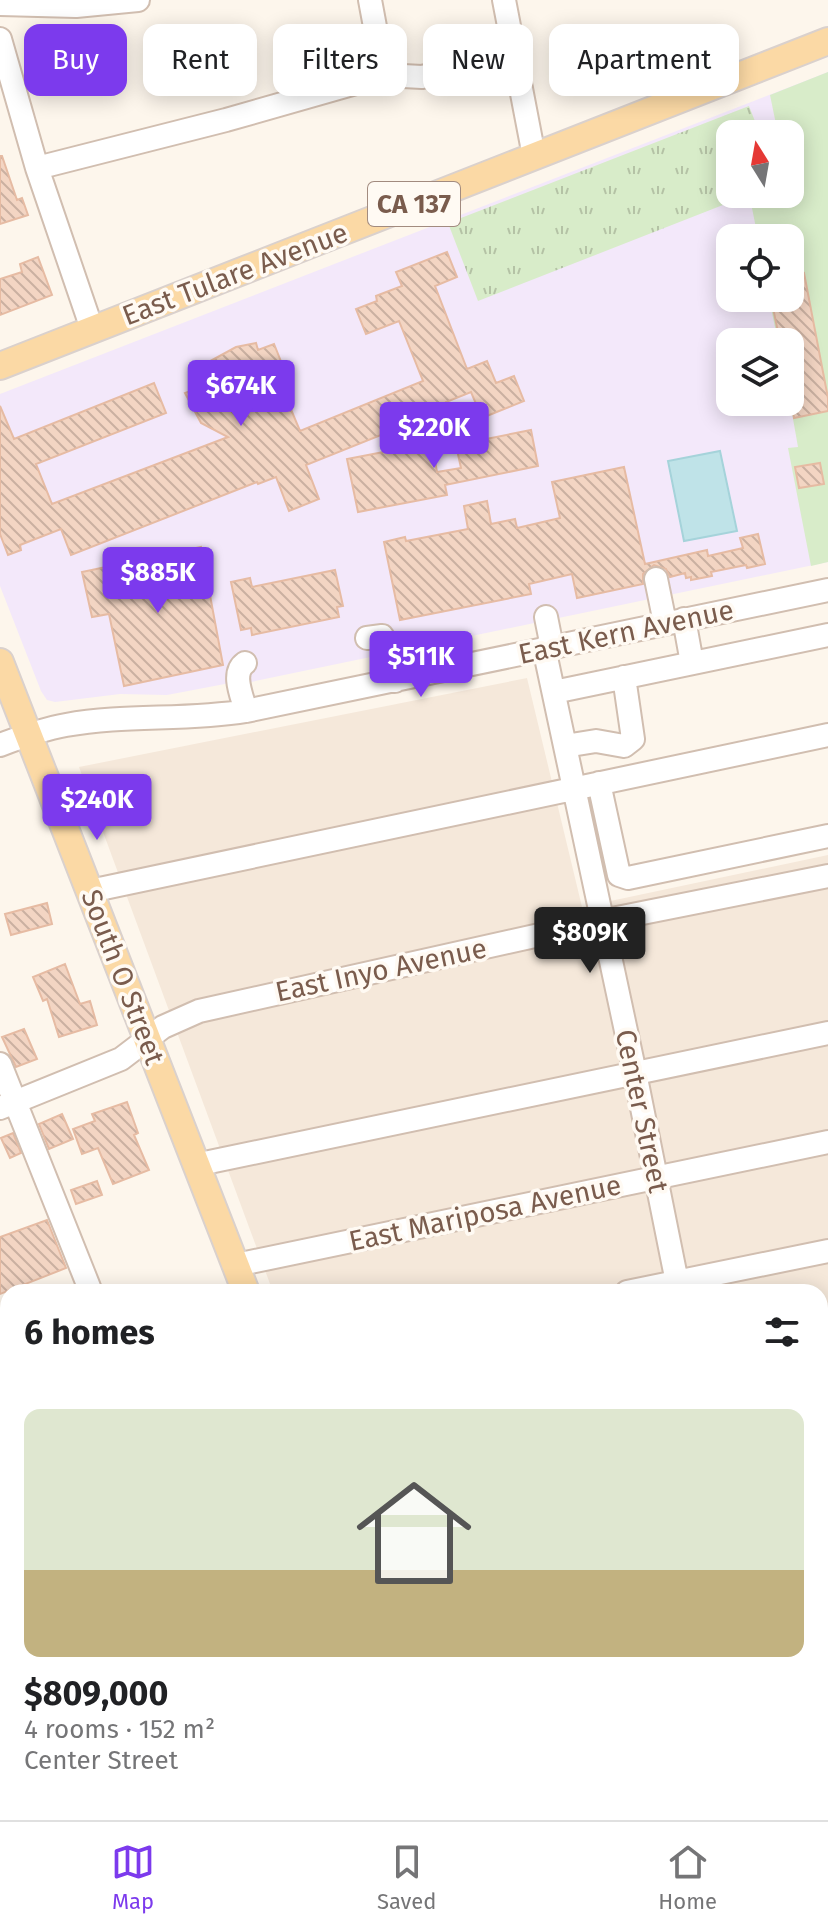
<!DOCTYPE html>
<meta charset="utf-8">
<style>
body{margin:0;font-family:"Fira Sans",sans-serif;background:#f2f2f2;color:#202124;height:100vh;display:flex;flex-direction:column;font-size:30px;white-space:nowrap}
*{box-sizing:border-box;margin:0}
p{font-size:26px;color:#757577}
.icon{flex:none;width:44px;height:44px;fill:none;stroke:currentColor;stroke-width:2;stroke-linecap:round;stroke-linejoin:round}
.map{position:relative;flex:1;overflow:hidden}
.panel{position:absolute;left:0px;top:1284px;width:828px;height:536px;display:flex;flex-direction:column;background:#fff;border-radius:24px 24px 0 0;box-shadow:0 4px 20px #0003}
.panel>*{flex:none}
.hud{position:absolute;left:24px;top:24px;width:780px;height:72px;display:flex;gap:16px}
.needle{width:52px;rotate:349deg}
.controls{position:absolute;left:716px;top:120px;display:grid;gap:16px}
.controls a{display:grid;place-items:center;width:88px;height:88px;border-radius:16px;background:#fff;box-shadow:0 4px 20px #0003;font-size:40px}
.price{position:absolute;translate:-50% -68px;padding:0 18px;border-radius:8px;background:#7c3aed;color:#fff;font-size:26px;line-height:52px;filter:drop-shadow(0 2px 4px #0008)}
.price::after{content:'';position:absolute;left:50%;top:48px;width:24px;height:18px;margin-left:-12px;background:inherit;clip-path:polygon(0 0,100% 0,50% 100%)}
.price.selected{background:#222;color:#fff}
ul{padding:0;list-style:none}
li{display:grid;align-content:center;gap:16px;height:424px;padding:0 24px}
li+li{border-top:2px solid #e0e0e0}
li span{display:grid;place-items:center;height:248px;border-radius:16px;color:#555}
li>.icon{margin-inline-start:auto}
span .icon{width:144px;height:144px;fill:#fffc;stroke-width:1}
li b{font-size:34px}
h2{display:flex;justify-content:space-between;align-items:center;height:96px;padding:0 24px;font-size:34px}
.pill{padding:0 28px;border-radius:16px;background:#fff;box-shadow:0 4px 20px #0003;font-size:28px;line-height:72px}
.pill.selected{background:#7c3aed;color:#fff}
.tabs{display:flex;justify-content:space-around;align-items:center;height:112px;border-top:2px solid #e0e0e0;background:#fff;font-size:22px;color:#757577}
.tabs a{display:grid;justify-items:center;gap:4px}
.tabs .selected{color:#7c3aed}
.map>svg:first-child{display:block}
.residential{fill:#f5e8da}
.education{fill:#f3e8fa;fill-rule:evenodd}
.grass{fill:#d8ecc9}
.park{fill:url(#park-tufts)}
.water{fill:#bfe3e8;stroke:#a5d3da;stroke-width:2}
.building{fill:url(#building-back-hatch);stroke:#e6bba3;stroke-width:2}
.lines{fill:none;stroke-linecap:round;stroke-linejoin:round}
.minor-casing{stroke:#d1beb0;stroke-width:26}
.major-casing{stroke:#dad1cd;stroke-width:30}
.minor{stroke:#fff;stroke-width:22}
.major{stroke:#fbd9a5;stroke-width:26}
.rail{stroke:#b9a8c9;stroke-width:5;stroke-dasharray:12 8;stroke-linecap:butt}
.labels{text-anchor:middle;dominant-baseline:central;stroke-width:7;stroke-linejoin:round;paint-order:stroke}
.shield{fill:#fffaf3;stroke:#a28b7f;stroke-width:2}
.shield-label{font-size:26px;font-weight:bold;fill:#7a5c4d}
.street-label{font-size:28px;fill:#7a5c4d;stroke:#fffaf3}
</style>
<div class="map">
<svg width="828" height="1820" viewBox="0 0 828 1820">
<defs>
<pattern id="park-tufts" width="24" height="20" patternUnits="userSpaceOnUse" patternTransform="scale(2)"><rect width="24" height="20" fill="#d8ecc9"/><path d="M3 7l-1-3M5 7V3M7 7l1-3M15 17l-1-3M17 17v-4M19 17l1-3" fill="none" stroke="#b4c2a5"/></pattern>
<pattern id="building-back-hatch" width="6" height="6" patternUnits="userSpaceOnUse" patternTransform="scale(2)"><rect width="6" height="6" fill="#f3d5c3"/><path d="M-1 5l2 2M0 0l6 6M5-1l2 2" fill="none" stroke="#cab0a1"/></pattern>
</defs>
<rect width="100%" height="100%" fill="#fdf6ec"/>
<path class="residential" d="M527,678L582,907L828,855V1820H416L415,1812H820V1292H273L79,767Z"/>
<path class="education" d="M828,72V562L246,683H230L167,695L120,694L55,702L47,700L41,691L0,586V394ZM730,134H790V194H730ZM730,238H790V298H730ZM730,342H790V402H730Z"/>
<path class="grass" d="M828,72V562L811,566L788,448L798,447L790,402V342H778L769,298H790V238H758L750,198L759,194H790V134H778L770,95Z"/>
<path class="park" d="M749,106L760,134H730V194H751L478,301L448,223Z"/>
<path class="water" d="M720,451L737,531L684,541L668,461Z"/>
<path class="building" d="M0,156H2L17,200L22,198L28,215L0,224Z
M447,252L457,277L435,286L467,369L487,361L496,383L514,376L524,401L482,418L471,392L446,402L453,418L437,424L433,414L306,465L319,499L289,511L276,477L258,484L257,482L71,555L61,529L20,545L21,550L8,555L0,534V406L14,439L154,383L166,413L36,464L52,504L228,437L201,423L185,393L196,389L192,378L206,372L203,365L236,347L256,343L258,350L274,344L290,384L282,388L300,431L423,381L399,321L366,334L356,309L377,301L376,296L402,286L396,272Z
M38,257L52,295L0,315V279L22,272L20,264Z
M804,273L828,398V411L794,418L790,395V342H780L771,298H790V276Z
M531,430L538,466L445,485L447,495L358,512L347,459L415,446L418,453L433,450L437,472L461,468L456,445Z
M820,463L824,484L799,488L795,467Z
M624,467L645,564L707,550L708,556L743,548L740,538L758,534L765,564L747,568L746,565L711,572L712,576L691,580V577L686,578L685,573L670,577L666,569L654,565L643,574V584L577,598L572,574L529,584L531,594L400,620L384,542L405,537L406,541L468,529L464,506L487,501L491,524L515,519L517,528L560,518L552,482Z
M201,547L223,665L124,686L109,614L92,617L82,572Z
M335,570L343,606L337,607L339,617L252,635L251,628L241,630L231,582L250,578L252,587Z
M47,903L52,924L11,935L5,914Z
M65,964L80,1004L90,1001L97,1025L59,1037L47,999L43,1001L33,977Z
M24,1029L37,1059L16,1067L2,1037Z
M127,1102L138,1133L134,1135L149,1170L113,1184L98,1148L82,1154L73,1129L95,1121L92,1114Z
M62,1114L73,1139L49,1149L39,1124Z
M13,1133L21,1153L10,1158L1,1138Z
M97,1181L102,1195L76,1204L71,1190Z
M47,1220L66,1268L0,1294V1237Z"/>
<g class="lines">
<defs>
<path id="minor" d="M504,0L534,156
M0,4L76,6L138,0
M0,39L37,168L92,329
M384,75L422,77L515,56
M37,168L226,120L384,75L370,0
M656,579L665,623
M546,617L552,647
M684,619L692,663
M367,638L382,636L385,641L395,681
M544,648L635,1073L679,1292
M245,663C231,673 242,696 246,711
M554,692L828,635
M0,745C21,737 43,729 66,725C125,714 186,721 246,711L828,590
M565,746L596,741L624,746L633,739L624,677
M599,783L619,875L628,878L828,836
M90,891L828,735
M0,1064L91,1292
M0,1108L121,1059L163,1027L199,1011L602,921L828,876
M195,1165L828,1033
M236,1265L828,1142
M627,1292L828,1251
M820,1361L828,1360
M0,1453L8,1473
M820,1473L828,1471
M820,1589L828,1587
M820,1748L828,1789
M549,1812L551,1820
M643,1812L645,1820
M726,1812L728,1820"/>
<path id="major" d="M0,366L828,41
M0,662L246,1292
M393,1812L395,1820"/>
</defs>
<use href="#minor" class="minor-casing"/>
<use href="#major" class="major-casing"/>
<use href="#minor" class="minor"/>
<use href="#major" class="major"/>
<path class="rail" d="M148,1820L169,1812"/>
</g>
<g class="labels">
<rect class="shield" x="368" y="182" width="92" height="44" rx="6"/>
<g class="shield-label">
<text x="414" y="204">CA 137</text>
</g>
<g class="street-label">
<text transform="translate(235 274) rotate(-21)">East Tulare Avenue</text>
<text transform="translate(626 632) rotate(-12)">East Kern Avenue</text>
<text transform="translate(381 970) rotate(-12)">East Inyo Avenue</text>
<text transform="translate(123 977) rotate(69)">South O Street</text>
<text transform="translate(642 1111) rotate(78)">Center Street</text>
<text transform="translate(485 1213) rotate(-12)">East Mariposa Avenue</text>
</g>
</g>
</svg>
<div class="controls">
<a><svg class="needle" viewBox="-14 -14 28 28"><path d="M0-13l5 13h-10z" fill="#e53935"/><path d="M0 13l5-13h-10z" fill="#757577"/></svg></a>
<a><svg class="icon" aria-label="locate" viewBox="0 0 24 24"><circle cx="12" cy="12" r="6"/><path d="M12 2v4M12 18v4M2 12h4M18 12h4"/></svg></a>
<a><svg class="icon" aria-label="layers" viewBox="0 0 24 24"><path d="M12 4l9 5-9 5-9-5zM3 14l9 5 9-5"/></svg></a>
</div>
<b class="price" style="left:241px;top:428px">$674K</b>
<b class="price" style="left:434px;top:470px">$220K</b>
<b class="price" style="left:158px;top:615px">$885K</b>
<b class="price" style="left:421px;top:699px">$511K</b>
<b class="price" style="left:97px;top:842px">$240K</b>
<b class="price selected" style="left:590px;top:975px">$809K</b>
<div class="hud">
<a class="pill selected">Buy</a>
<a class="pill">Rent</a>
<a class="pill">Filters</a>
<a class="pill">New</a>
<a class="pill">Apartment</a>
</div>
<section class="panel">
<h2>6 homes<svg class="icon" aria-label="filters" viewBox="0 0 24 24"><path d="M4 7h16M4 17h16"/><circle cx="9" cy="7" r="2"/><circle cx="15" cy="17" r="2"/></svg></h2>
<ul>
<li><span style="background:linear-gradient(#dfe7d0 65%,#c2b280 0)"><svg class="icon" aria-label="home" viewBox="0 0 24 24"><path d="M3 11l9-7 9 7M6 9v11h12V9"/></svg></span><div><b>$809,000</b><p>4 rooms · 152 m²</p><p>Center Street</p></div></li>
</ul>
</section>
</div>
<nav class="tabs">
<a class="selected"><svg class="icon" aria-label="map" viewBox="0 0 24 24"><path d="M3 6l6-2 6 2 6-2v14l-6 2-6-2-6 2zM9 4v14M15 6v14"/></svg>Map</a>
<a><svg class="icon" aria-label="saved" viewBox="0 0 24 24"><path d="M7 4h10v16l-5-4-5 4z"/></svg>Saved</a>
<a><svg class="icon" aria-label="home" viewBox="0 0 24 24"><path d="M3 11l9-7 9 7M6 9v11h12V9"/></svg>Home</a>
</nav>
